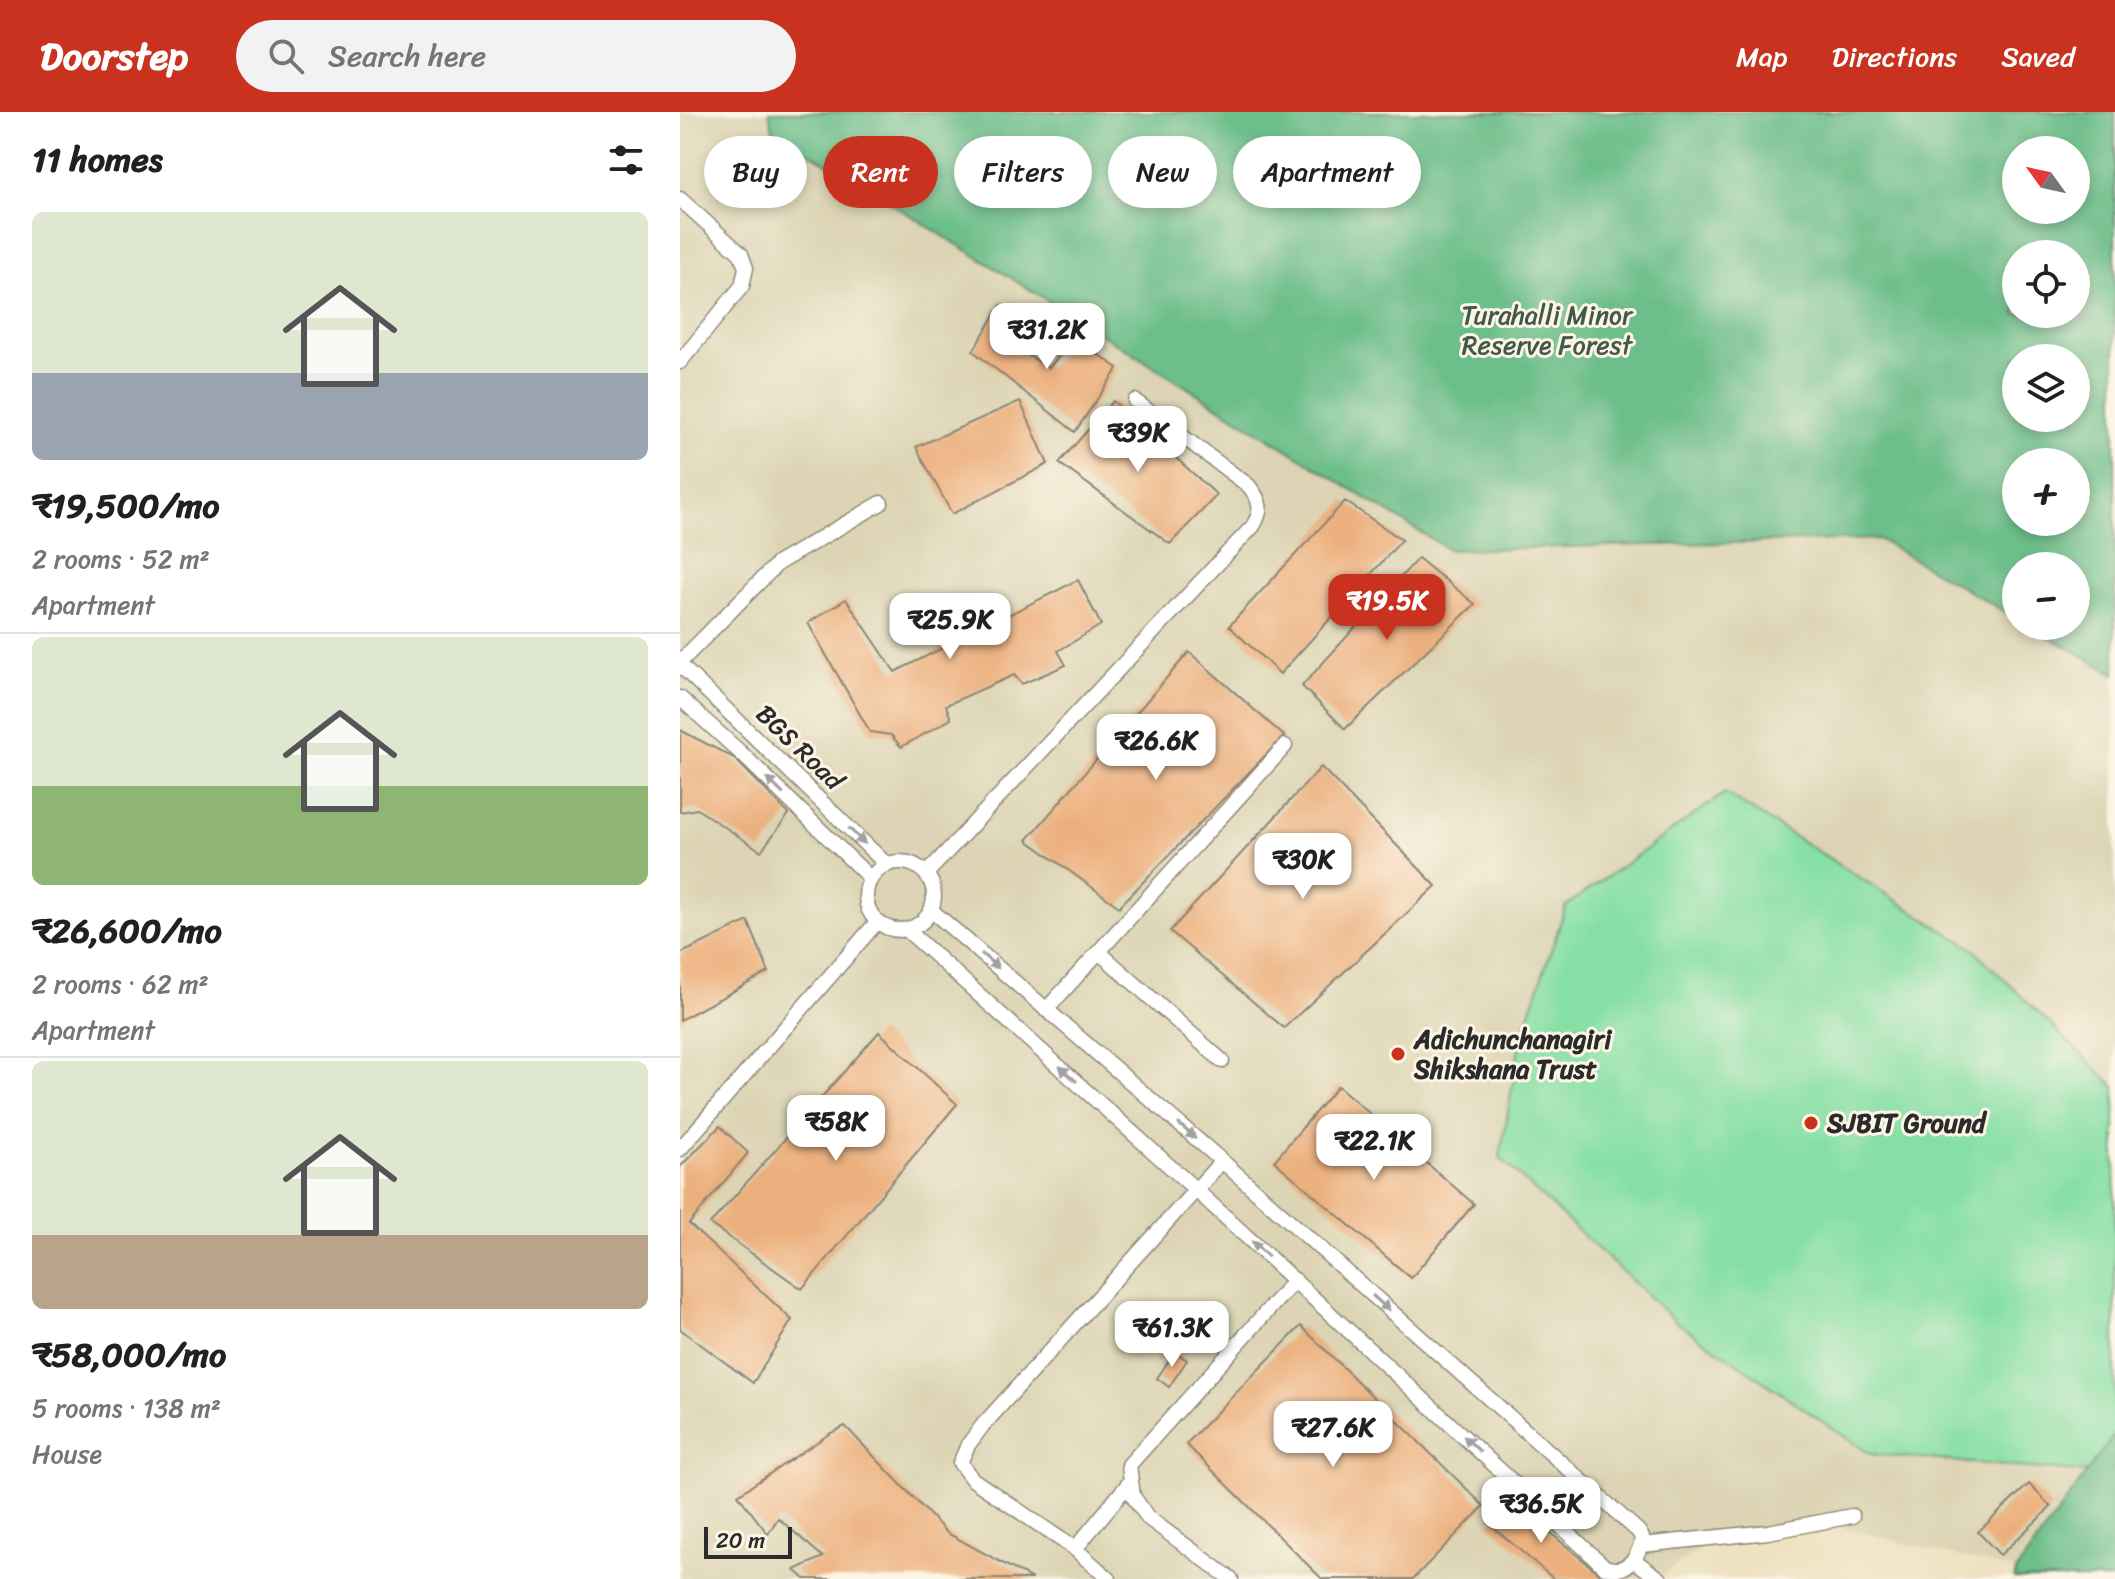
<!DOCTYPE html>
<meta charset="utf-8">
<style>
body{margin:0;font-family:Sriracha,sans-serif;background:#f2f2f2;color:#202124;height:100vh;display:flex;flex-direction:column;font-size:30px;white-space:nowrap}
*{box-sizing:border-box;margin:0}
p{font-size:26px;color:#757577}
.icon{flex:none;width:44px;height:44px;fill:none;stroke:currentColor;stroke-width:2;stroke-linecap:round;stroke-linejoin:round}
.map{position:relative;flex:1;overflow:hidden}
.panel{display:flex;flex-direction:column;background:#fff;width:680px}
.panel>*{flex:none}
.banner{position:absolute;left:24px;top:24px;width:760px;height:72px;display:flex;gap:16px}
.needle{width:52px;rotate:303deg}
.tools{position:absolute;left:1322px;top:24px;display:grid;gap:16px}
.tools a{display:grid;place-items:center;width:88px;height:88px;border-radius:50%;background:#fff;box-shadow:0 4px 12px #0003;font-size:40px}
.scale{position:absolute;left:24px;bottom:20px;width:88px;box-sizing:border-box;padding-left:8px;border:4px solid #2b2b2b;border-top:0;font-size:22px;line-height:28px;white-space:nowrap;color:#2b2b2b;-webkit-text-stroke:6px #fcf5e5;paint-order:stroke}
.price{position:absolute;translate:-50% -68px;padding:0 18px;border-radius:16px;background:#fff;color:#222;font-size:26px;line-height:52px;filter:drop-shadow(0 2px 4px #0008)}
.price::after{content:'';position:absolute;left:50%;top:48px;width:24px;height:18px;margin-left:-12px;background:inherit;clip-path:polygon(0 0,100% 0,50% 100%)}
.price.on{background:#c8321e;color:#fff}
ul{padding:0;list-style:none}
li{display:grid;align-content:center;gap:16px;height:424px;padding:0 32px}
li+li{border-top:2px solid #e0e0e0}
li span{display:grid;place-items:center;height:248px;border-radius:12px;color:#555}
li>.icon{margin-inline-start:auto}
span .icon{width:144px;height:144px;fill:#fffc;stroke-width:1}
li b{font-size:34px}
h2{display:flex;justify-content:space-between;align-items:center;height:96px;padding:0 32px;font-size:34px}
.pill{padding:0 28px;border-radius:36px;background:#fff;box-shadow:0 4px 12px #0003;font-size:28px;line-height:72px}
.pill.on{background:#c8321e;color:#fff}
header{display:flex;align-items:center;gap:48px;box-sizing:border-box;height:112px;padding:0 40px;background:#c8321e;color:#fff}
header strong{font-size:38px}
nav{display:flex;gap:44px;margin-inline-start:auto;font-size:28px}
.search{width:560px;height:72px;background:#f2f2f2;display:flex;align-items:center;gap:20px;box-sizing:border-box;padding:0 28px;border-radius:44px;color:#757577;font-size:30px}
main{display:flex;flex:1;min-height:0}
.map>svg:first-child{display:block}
.built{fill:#dcd4b4}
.green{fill:#86dfa5;stroke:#588568;stroke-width:2}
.forest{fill:#6cbe8a;stroke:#4c745a;stroke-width:2;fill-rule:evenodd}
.building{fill:#ecb07e}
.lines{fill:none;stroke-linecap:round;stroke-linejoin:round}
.lane-casing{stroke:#8d8676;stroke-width:17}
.lane{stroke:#fff;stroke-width:14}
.oneway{fill:#a0a0a0}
.poi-dot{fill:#c8321e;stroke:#fcf5e5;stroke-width:3}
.labels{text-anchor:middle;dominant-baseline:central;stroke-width:6;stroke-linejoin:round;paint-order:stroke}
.park-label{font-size:26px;fill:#42584a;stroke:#fcf5e5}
.street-label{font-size:26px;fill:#2b2b2b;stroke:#fcf5e5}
.poi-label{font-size:26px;font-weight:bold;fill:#2b2b2b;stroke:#fcf5e5;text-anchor:start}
</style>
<header>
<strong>Doorstep</strong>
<div class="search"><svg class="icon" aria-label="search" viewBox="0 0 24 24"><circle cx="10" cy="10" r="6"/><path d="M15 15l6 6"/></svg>Search here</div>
<nav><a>Map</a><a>Directions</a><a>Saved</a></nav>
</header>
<main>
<section class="panel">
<h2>11 homes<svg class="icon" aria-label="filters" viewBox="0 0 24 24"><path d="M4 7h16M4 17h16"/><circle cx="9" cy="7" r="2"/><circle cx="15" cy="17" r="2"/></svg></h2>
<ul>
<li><span style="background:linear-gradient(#dfe7d0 65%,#9aa5b1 0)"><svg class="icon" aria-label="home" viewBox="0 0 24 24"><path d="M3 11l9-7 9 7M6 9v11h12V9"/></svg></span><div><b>₹19,500/mo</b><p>2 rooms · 52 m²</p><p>Apartment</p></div></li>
<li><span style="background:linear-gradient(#dfe7d0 60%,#8fb573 0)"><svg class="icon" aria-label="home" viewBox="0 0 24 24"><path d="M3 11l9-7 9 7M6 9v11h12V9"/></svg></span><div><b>₹26,600/mo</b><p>2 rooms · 62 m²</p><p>Apartment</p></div></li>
<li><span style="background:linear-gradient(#dfe7d0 70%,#b9a48a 0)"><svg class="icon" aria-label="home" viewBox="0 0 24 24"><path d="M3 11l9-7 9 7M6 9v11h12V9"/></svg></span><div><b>₹58,000/mo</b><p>5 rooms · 138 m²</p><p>House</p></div></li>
</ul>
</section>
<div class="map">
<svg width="1435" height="1467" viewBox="0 0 1435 1467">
<rect width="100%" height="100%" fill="#fcf5e5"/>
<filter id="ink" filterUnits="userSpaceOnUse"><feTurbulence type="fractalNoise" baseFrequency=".0125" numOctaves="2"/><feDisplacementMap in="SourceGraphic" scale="16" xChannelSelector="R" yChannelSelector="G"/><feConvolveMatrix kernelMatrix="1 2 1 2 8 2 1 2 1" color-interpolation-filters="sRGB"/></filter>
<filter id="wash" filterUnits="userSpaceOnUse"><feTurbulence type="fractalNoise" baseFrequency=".006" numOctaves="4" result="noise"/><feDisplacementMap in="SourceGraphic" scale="32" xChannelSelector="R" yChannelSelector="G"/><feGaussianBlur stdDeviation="1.8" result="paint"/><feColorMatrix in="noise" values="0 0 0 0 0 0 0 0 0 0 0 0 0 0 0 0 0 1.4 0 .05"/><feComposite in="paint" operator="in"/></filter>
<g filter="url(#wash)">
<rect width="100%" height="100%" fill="#efe2c2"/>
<path class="built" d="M0,0H89L94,18L769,438L1198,427L1336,506V514H1350L1435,562V1321L1336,1459L1136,1409L1032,1428L977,1467H0Z"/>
<path class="green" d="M1045,681L1292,836L1435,975V1326L1409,1361L1190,1342L995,1209L820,1046L840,930L886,794Z"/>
<path class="forest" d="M89,0H1435V562L1350,514H1396V454H1336V506L1198,427L769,438L93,18ZM1336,38H1396V98H1336ZM1336,142H1396V202H1336ZM1336,246H1396V306H1336ZM1336,350H1396V410H1336Z
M1435,1321V1467H1334L1336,1459Z"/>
<g id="blocks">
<path class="building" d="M321,193L347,223L343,240L369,256L394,226L438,256L395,320L293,239Z
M340,289L368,352L272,402L236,335Z
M433,289L537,383L490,432L379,351Z
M665,389L722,428L600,562L549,514Z
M738,446L795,492L665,617L622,574Z
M398,468L421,513L378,539L386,553L342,572L334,563L266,593L271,607L221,635L211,623L190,620L128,511L166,487L215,560Z
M509,540L604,624L439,795L347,728Z
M0,618L54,646L109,702L81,739L17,697L0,700Z
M641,655L756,774L604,916L490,819Z
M68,809L89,860L0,908V842Z
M199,920L277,992L122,1177L30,1112Z
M658,974L794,1092L731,1166L594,1049Z
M40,1014L68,1041L9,1112L112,1208L73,1271L0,1217V1055Z
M621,1214L804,1394L733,1467H642L506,1332Z
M495,1240L507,1248L489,1275L477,1266Z
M165,1314L267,1421L352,1467H125L115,1458L143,1445L98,1406L88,1422L58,1383L149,1322Z
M1349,1372L1371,1395L1320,1443L1298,1420Z
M830,1387L922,1464L920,1467H874L809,1412Z"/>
</g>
</g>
<g filter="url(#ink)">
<use href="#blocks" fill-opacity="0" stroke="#8d8676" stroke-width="2"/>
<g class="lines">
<defs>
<path id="lane" d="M0,87L61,142L66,156L62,174L0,250
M0,550L98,451L201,391
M0,553L207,753
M0,586L62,642L191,767
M186 784a34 34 0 1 1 68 0a34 34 0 1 1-68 0Z
M246,762L573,414C583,398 581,389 569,374L455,289
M227,818L516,1078L925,1455C946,1463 960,1445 962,1425L958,1419L542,1049L251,798
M419,840L542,949
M366,898L605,634
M0,1037L197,810
M962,1433L1088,1420L1172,1404
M395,1437L450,1370
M955,1449L980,1467
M429,1467L395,1437L292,1367L280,1351L288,1333L303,1313L542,1049
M551,1467L468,1406L453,1384L449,1353L615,1168"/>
</defs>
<use href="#lane" class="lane-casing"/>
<use href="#lane" class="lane"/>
</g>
<defs><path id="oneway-solid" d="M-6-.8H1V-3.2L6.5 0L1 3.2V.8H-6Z" transform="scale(2)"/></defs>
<g class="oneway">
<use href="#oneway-solid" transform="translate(95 674) rotate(-136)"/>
<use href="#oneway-solid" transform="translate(177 724) rotate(44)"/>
<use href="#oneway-solid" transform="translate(310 849) rotate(41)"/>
<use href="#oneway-solid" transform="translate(388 962) rotate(-138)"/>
<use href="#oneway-solid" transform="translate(507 1019) rotate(41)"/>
<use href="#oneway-solid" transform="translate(580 1137) rotate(-137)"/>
<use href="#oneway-solid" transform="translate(701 1191) rotate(42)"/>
<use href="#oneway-solid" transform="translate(792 1332) rotate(-137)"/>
</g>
</g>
<g class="poi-dot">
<circle cx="718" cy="942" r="8"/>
<circle cx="1131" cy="1011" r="8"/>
</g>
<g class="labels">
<g class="park-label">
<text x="867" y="203">Turahalli Minor<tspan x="867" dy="30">Reserve Forest</tspan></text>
</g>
<g class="street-label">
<text transform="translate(120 635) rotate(44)">BGS Road</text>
</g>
<g class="poi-label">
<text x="734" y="927">Adichunchanagiri<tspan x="734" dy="30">Shikshana Trust</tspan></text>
<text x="1147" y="1011">SJBIT Ground</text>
</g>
</g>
</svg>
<div class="tools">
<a><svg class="needle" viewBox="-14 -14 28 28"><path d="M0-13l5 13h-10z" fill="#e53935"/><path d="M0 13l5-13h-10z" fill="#757577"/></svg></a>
<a><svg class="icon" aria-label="locate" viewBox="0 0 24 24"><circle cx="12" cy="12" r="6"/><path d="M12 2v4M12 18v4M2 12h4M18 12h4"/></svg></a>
<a><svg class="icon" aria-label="layers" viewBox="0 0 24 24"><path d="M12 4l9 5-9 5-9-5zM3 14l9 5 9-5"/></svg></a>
<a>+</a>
<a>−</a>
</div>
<div class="scale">20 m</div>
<b class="price" style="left:367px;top:259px">₹31.2K</b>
<b class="price" style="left:458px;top:362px">₹39K</b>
<b class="price on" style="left:707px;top:530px">₹19.5K</b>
<b class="price" style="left:270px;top:549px">₹25.9K</b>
<b class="price" style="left:476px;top:670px">₹26.6K</b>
<b class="price" style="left:623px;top:789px">₹30K</b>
<b class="price" style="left:156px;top:1051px">₹58K</b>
<b class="price" style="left:694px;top:1070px">₹22.1K</b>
<b class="price" style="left:492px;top:1257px">₹61.3K</b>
<b class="price" style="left:653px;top:1357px">₹27.6K</b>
<b class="price" style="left:861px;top:1433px">₹36.5K</b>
<div class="banner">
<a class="pill">Buy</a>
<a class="pill on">Rent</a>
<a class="pill">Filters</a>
<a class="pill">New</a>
<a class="pill">Apartment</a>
</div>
</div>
</main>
